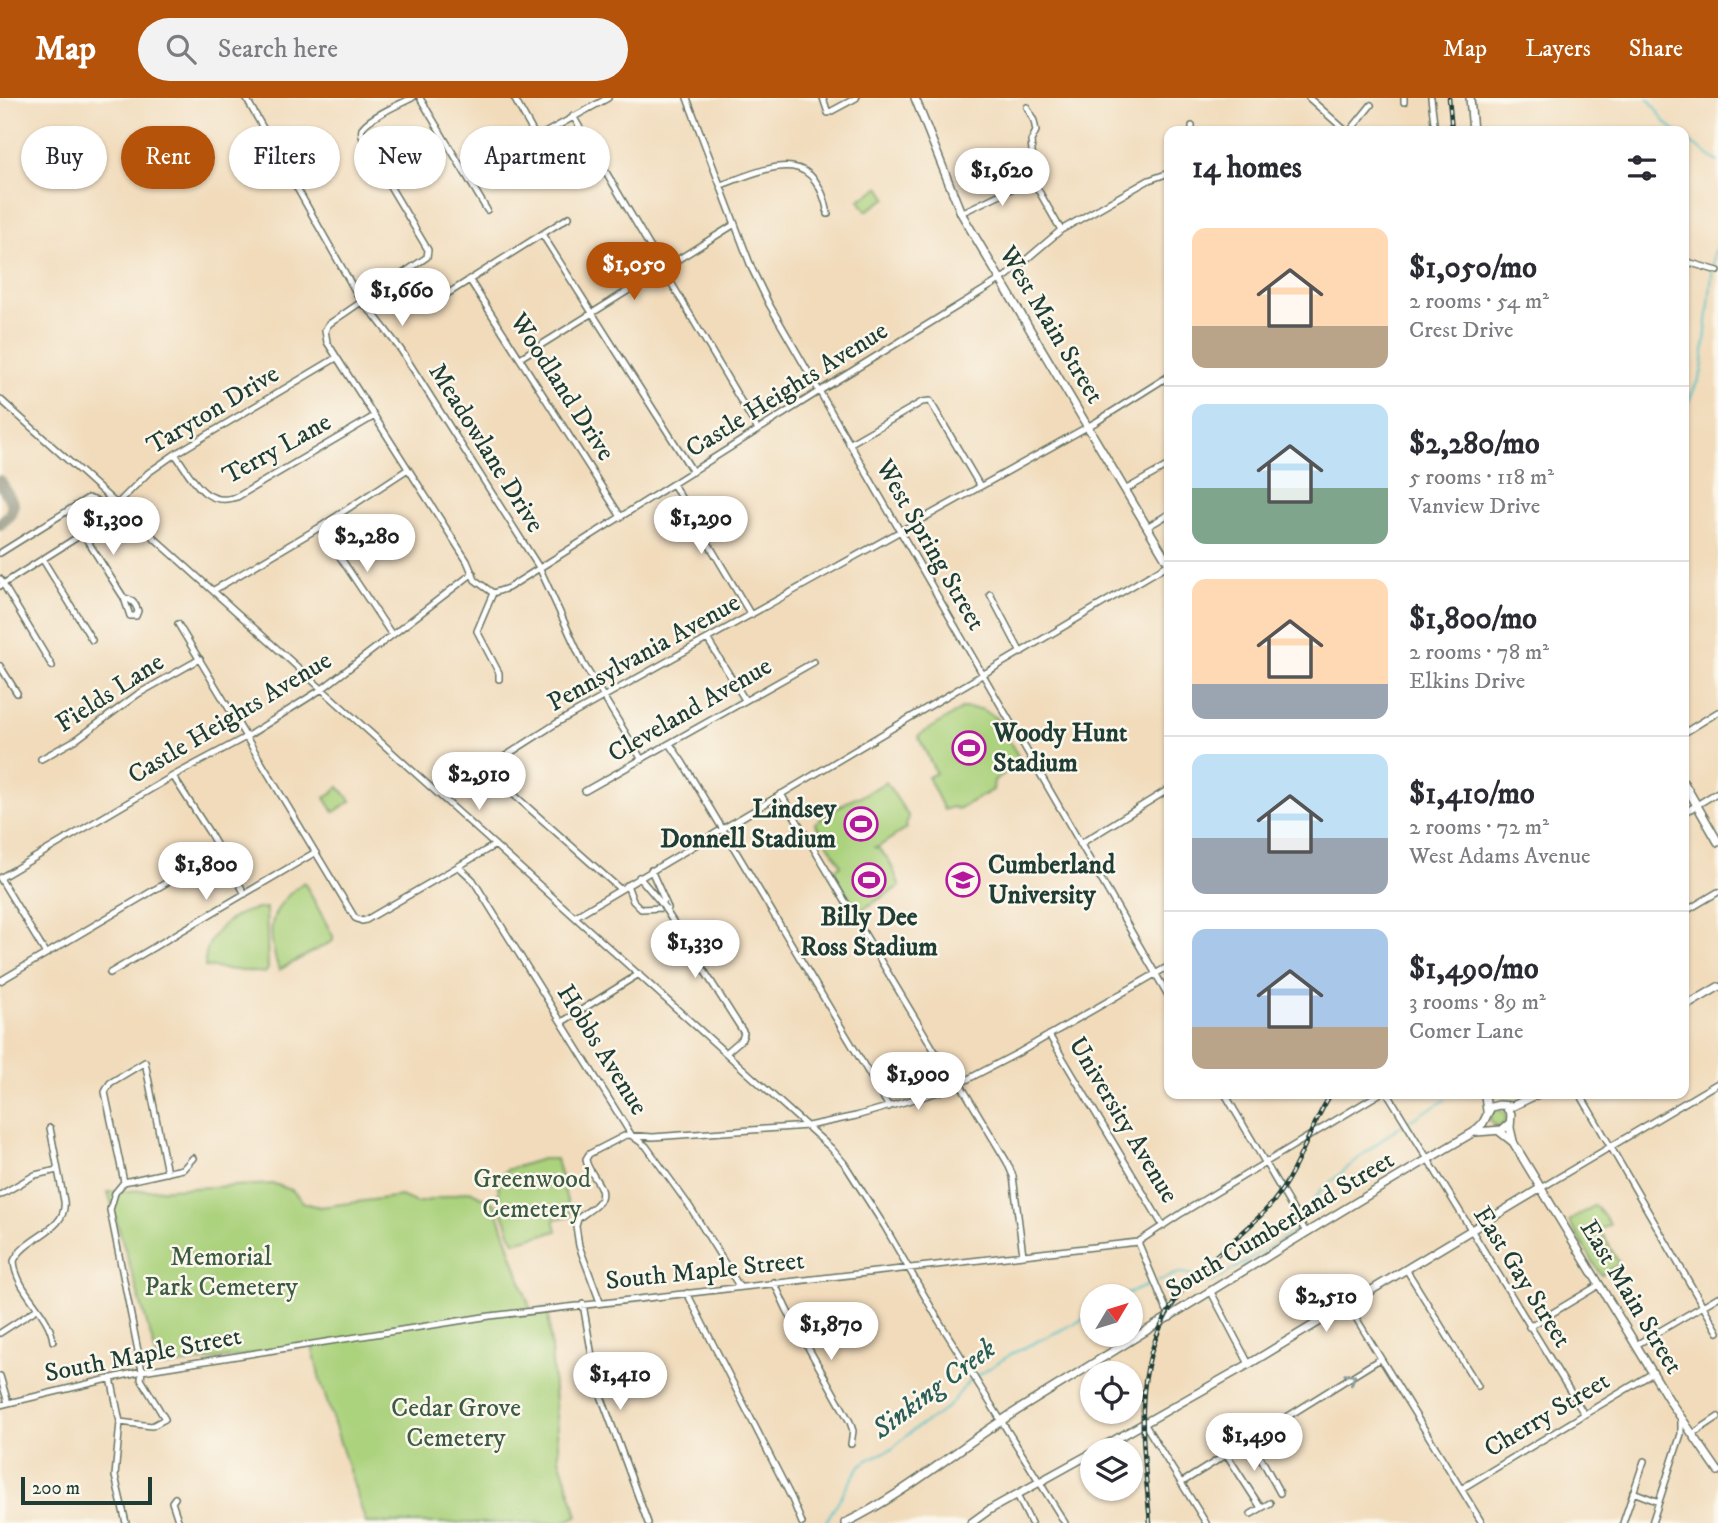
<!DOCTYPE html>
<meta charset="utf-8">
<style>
body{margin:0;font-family:"IM FELL DW Pica",serif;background:#f2f2f3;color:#2b2b33;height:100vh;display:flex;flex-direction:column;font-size:26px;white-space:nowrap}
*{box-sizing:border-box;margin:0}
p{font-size:23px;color:#7c7c81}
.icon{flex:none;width:38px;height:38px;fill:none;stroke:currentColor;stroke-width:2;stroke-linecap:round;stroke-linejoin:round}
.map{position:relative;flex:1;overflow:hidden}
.drawer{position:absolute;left:1164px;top:28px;width:525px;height:973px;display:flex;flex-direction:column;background:#fff;border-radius:14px;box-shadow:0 2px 5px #0004}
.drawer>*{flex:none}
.banner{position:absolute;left:21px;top:28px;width:665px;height:63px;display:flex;gap:14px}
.needle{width:46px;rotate:52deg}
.buttons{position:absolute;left:1080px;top:1186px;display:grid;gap:14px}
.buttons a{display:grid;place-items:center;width:63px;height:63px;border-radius:50%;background:#fff;box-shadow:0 2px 5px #0004;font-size:35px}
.scale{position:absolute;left:21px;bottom:18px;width:131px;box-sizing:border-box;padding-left:7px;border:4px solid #1f3d34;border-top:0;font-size:19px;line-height:24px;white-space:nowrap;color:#1f3d34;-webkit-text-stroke:5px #fbf7ec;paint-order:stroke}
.price{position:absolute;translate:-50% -60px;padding:0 16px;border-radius:24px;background:#fff;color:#222;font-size:23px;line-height:46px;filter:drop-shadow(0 2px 4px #0008)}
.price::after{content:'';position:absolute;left:50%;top:42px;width:21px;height:16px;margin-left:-10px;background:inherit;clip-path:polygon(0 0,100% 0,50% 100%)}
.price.on{background:#b45309;color:#fff}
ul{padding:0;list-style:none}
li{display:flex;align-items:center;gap:21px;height:175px;padding:0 28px}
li+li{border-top:2px solid #e1e1e2}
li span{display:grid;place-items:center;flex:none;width:196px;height:140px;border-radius:14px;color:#555}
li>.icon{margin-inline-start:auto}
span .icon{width:84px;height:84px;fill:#fffc;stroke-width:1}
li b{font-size:30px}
h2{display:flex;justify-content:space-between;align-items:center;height:84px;padding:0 28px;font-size:30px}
.chip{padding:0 24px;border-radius:32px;background:#fff;box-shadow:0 2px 5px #0004;font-size:24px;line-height:63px}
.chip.on{background:#b45309;color:#fff}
header{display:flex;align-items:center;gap:42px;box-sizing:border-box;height:98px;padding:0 35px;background:#b45309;color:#fff}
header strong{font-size:33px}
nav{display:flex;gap:38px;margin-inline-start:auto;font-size:24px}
.search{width:490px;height:63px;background:#f2f2f3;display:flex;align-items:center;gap:18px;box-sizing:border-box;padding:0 24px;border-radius:38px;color:#7c7c81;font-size:26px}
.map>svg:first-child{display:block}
.green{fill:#abd27d;stroke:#658858;stroke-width:2}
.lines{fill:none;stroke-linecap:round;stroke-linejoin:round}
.stream{stroke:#51c0c6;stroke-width:2}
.taxiway{stroke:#888c78;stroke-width:12}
.minor-casing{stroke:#687463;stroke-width:8}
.major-casing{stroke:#687463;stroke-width:10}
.minor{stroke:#fff;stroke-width:5}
.major{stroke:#fff;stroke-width:7}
.rail-casing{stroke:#1f3d34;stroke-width:4.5}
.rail{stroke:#fbf7ec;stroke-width:2;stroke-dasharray:5;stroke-linecap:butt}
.minor-bridge-casing{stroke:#687463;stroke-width:8;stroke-linecap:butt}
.minor-bridge{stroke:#fff;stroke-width:5}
.oneway{stroke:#8f9e9a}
.labels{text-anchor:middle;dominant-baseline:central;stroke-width:5;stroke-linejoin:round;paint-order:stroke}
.street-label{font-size:26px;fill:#1f3d34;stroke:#fbf7ec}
.poi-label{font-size:26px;font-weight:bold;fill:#1f3d34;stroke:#fbf7ec;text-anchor:start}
.park-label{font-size:26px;fill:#3b5b43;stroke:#fbf7ec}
.water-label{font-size:28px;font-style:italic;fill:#2c5e58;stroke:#fbf7ec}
</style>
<header>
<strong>Map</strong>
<div class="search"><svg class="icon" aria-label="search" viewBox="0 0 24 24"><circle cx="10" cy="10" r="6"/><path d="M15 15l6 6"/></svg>Search here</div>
<nav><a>Map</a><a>Layers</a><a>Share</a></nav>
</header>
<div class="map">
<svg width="1718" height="1425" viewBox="0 0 1718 1425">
<rect width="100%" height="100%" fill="#fbf7ec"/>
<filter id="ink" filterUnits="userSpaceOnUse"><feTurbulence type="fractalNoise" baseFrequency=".0143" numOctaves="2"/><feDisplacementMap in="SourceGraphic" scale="14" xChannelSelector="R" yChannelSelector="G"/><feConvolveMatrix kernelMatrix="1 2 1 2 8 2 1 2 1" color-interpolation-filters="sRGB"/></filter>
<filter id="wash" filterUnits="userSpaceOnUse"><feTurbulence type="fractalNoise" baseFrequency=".00686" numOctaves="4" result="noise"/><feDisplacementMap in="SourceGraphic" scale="28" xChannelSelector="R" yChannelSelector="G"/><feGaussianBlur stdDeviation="1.57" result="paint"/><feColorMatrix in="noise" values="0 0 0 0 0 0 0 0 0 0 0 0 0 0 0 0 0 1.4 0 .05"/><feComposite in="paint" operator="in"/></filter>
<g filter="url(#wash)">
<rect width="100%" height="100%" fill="#f1dbbb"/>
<path class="green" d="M880,89L887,100L866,113L859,102Z
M963,610L981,611L996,620L1021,663L994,683L993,692L958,711L952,709L944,712L928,679L936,675L918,638Z
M886,684L909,719L906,727L907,730L878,749H873L878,750L889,762L900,788L858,814L833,773L841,767L815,725L853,700L861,698Z
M339,689L351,703L334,714L325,700Z
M304,784L333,838V843L279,872C265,832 268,810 304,784Z
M266,810L268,871L265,875L205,869C204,834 234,812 266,810Z
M1490 1020a8 8 0 1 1 16 0a8 8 0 1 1-16 0Z
M542,1061H556L571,1118L554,1121L557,1133L514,1144L500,1107L498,1085L506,1072Z
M274,1086L292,1092L304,1105L320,1109L401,1098L417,1105L470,1093L495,1106L531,1213L548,1210L559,1360L578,1418L561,1425H366L320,1282L312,1247L160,1270L108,1094Z
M1595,1107L1610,1126L1600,1132L1619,1165L1601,1177L1569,1123Z"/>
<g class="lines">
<path class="stream" d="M1648,0L1665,24L1675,33
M1684,40L1718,64
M1684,314L1702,273L1714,157L1718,142
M1302,1121L1320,1093L1365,1055L1397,1030L1445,1002
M1158,1184C1165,1181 1173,1176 1180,1175C1191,1174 1200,1184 1213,1184L1292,1135L1299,1126
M1120,1199L1151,1186
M825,1425L854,1377L860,1368L869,1361L892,1351L913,1332L936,1318L950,1307L968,1284L1013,1255L1092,1217"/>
<path class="taxiway" d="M0,383L13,406L10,417L0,426"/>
</g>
</g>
<g filter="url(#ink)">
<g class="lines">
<defs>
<path id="minor" d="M246,0L362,205L375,218L401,252L540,471L583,565L642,662
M412,0C402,5 365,21 362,31C360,37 364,43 366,48L428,152L427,159L329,226L325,232L327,244L467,463L475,482L493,495L508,490L818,294L1008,177L1061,132L1149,82L1169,75
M420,0L487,112
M514,0L536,39
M687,0L752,171L769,206L1169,899
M823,0L828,15L856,0
M1309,0L1346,33
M1404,0V4
M1431,0L1435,33
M1027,9L1034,23L1036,33L1031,43L1034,75L1032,81L1061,132
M573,18L758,332
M1192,33V28
M1350,33L1371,7
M467,78L608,0
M721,87C768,70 815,45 828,116
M961,115L1032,81
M542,136L693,374
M1684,163L1718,173
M469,181L621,419
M444,198L569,119
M520,260L735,126
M0,301L831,1050L844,1065L885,1129L939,1223L1065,1425
M849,346L922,304L930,303L980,388
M175,356C192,379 204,410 237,399L373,319
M673,386L751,517
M1125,392L1169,367
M117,406L148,375L175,356L336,260
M320,429L392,537
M1147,429L1169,416
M83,436L124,500L130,518H136L138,513C136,506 131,501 124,500
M0,455L88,400L97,403L111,418
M43,462L92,542
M0,481L52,568
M0,488L122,411
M214,492L320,429L408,371
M493,495L477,533L499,575V581
M990,496L1021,555
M178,526L355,820L362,823L366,822L495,747
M708,542L745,602
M0,568L17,595
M1684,635L1718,614
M670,646L683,665L889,1009
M41,661L77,641L138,596L200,561
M485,671L620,791
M173,678L209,734L245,796
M585,693L814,564
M781,696L952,982L962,989L1007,1064L1013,1078L1023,1157
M445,701L485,671L560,623L1096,324L1169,278
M1684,715L1718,694
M1080,746L1169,691
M459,769L473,782L627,1030L632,1038L646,1048L690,1109L739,1188
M651,772L668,810
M639,779L662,806
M0,780L173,678L246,639L322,591L473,475
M0,780L46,856
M627,787L633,803L641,811L662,810L667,808
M665,811L744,935L742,941L727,954
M1684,814L1718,794
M576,818L1169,466
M110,875L314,755
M0,883L220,753
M562,924L639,876
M1049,937L1163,1128
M1225,996L1306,1134
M1388,996L1584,1316
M1580,996L1718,1234
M50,1030L64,1103C68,1133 25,1138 14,1163C16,1194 49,1213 53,1243
M124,1084L105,994L110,985L145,964L167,1075
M124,1084L183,1071L193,1060
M1541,1090L1718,985
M0,1097L35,1077L57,1072
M1138,1144L1170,1220
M1406,1171L1478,1288
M774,1184L787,1212L850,1324L853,1333L851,1346
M1211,1194L1249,1266
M687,1195L792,1401L802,1425
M600,1204L579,1148L576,1128L578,1121C584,1115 591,1112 596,1107C613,1092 587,1077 586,1061L589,1056L626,1037L653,1039L808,1028L856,1018L949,991L1020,954L1169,868
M583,1206L597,1287L648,1425
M1348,1207L1482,1425
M1529,1229L1599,1187
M0,1235L37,1211
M1636,1247L1718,1199
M0,1278L8,1305
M111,1280L120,1324L115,1378L126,1425
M0,1307L142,1273L490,1218L1138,1144L1182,1115L1379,996
M120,1324L152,1328L165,1321L141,1281L142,1273L110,1112L115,1095L124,1084
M1144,1325L1206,1425
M1694,1335L1718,1319
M1251,1342L1280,1395
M1227,1357L1261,1410
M1181,1385L1380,1261
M1461,1391L1653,1275
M1633,1394L1659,1404
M1017,1397L1031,1425
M175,1400L172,1404L179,1425
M1251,1416L1270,1405
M1623,1425L1644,1363
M1652,1425L1681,1336V1321"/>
<path id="major" d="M915,0L961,115L1169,466
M1470,0L1473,33
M1684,685L1718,744
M1684,909L1718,889
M1485,997L1487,1013
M1505,1008L1511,1016L1510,1030L1513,1043
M1499,1033L1513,1044L1671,1305L1718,1373
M1476,1034L1502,1032L1510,1025
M1095,1353L1249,1266L1541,1090
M845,1425C907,1395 959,1349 1018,1312C1169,1219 1320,1124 1474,1034L1483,1025L1491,1009L1499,1007L1513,1008L1538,996
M971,1425L989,1412L1092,1355"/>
</defs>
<use href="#minor" class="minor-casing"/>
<use href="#major" class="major-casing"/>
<use href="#minor" class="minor"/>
<use href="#major" class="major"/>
<defs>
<path id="rail" d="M1449,0L1452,33
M1150,1425C1143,1336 1126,1255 1192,1181C1217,1153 1249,1133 1273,1104C1299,1071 1309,1030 1331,996"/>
</defs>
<use href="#rail" class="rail-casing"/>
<use href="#rail" class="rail"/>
<defs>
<path id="minor-bridge" d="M662,806L665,811"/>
</defs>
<use href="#minor-bridge" class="minor-bridge-casing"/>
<use href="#minor-bridge" class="minor-bridge"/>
</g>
<defs><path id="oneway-chevron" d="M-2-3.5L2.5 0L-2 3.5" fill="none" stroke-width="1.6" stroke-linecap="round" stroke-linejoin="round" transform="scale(1.75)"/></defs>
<use class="oneway" href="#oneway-chevron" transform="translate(1351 1280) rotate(-32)"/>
</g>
<defs>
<symbol id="stadium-ring" viewBox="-11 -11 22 22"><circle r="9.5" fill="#fbf7ec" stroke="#b5179e" stroke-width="1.5"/><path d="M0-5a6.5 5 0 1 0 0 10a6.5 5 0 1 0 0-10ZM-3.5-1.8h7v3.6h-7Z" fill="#b5179e"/></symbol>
<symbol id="university-ring" viewBox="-11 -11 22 22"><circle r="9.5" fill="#fbf7ec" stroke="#b5179e" stroke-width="1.5"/><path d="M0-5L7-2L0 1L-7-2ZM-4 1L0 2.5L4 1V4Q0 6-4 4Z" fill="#b5179e"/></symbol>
</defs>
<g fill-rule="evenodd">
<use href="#stadium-ring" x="950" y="631" width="38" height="38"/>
<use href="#stadium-ring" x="842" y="707" width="38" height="38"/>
<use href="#stadium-ring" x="850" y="763" width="38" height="38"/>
<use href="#university-ring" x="944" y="763" width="38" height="38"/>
</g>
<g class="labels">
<g class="street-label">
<text transform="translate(1051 227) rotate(59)">West Main Street</text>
<text transform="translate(562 289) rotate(57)">Woodland Drive</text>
<text transform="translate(787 292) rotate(-32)">Castle Heights Avenue</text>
<text transform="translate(213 312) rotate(-31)">Taryton Drive</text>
<text transform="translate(486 350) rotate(58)">Meadowlane Drive</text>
<text transform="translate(277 351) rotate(-29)">Terry Lane</text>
<text transform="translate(930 447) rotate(60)">West Spring Street</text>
<text transform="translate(644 555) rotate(-29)">Pennsylvania Avenue</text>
<text transform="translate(110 595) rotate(-33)">Fields Lane</text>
<text transform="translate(690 612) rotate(-30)">Cleveland Avenue</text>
<text transform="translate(230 620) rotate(-31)">Castle Heights Avenue</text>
<text transform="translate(602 952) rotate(58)">Hobbs Avenue</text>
<text transform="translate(1123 1022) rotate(59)">University Avenue</text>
<text transform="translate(1280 1127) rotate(-31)">South Cumberland Street</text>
<text transform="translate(705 1173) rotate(-6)">South Maple Street</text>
<text transform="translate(1522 1179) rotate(58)">East Gay Street</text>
<text transform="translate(1631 1199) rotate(59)">East Main Street</text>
<text transform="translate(143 1257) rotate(-11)">South Maple Street</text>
<text transform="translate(1547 1317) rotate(-31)">Cherry Street</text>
</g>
<g class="poi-label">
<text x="993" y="635">Woody Hunt<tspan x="993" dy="30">Stadium</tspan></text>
<text x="836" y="711" text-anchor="end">Lindsey<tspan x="836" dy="30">Donnell Stadium</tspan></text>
<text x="988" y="767">Cumberland<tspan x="988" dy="30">University</tspan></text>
<text x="869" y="819" text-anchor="middle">Billy Dee<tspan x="869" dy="30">Ross Stadium</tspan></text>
</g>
<g class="park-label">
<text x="532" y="1081">Greenwood<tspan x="532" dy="30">Cemetery</tspan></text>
<text x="221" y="1159">Memorial<tspan x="221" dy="30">Park Cemetery</tspan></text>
<text x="456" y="1310">Cedar Grove<tspan x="456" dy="30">Cemetery</tspan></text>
</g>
<g class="water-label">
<text transform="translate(934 1291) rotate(-37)">Sinking Creek</text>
</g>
</g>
</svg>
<div class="buttons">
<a><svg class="needle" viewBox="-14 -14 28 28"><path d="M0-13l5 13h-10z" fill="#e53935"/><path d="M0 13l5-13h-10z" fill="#7c7c81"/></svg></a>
<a><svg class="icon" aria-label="locate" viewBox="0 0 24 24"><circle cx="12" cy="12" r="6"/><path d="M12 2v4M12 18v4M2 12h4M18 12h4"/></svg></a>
<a><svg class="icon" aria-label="layers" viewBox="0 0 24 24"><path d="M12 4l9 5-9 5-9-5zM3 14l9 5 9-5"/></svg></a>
</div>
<div class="scale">200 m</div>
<b class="price" style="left:1002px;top:110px">$1,620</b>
<b class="price on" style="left:634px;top:204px">$1,050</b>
<b class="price" style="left:402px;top:230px">$1,660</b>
<b class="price" style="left:701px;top:458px">$1,290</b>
<b class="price" style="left:113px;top:459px">$1,300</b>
<b class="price" style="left:367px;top:476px">$2,280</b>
<b class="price" style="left:479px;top:714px">$2,910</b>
<b class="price" style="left:206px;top:804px">$1,800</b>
<b class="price" style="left:695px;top:882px">$1,330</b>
<b class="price" style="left:918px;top:1014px">$1,900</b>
<b class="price" style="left:1326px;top:1236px">$2,510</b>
<b class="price" style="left:831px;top:1264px">$1,870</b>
<b class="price" style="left:620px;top:1314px">$1,410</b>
<b class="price" style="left:1254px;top:1375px">$1,490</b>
<div class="banner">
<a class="chip">Buy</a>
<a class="chip on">Rent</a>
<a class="chip">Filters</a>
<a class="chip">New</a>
<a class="chip">Apartment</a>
</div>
<section class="drawer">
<h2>14 homes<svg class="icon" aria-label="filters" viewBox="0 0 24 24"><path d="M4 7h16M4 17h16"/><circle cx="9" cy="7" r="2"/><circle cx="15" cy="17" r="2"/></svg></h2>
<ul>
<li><span style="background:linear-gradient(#ffd9b3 70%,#b9a48a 0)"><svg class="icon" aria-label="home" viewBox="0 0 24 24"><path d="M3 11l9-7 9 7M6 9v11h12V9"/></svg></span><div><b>$1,050/mo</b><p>2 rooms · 54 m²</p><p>Crest Drive</p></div></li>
<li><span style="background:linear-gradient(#bfe0f5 60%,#7fa58c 0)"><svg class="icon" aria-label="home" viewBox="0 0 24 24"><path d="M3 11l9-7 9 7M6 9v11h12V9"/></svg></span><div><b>$2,280/mo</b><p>5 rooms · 118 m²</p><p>Vanview Drive</p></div></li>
<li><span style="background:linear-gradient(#ffd9b3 75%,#9aa5b1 0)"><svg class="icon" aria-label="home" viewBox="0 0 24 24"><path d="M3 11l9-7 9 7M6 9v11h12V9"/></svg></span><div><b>$1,800/mo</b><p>2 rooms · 78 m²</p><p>Elkins Drive</p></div></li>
<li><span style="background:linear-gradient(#bfe0f5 60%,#9aa5b1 0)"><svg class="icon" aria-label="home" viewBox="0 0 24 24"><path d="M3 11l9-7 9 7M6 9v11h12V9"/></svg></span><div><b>$1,410/mo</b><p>2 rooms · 72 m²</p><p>West Adams Avenue</p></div></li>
<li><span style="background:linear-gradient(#a9c7e8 70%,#b9a48a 0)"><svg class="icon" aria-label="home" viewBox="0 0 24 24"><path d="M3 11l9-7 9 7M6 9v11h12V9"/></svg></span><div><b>$1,490/mo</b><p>3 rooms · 89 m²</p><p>Comer Lane</p></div></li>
</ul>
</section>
</div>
